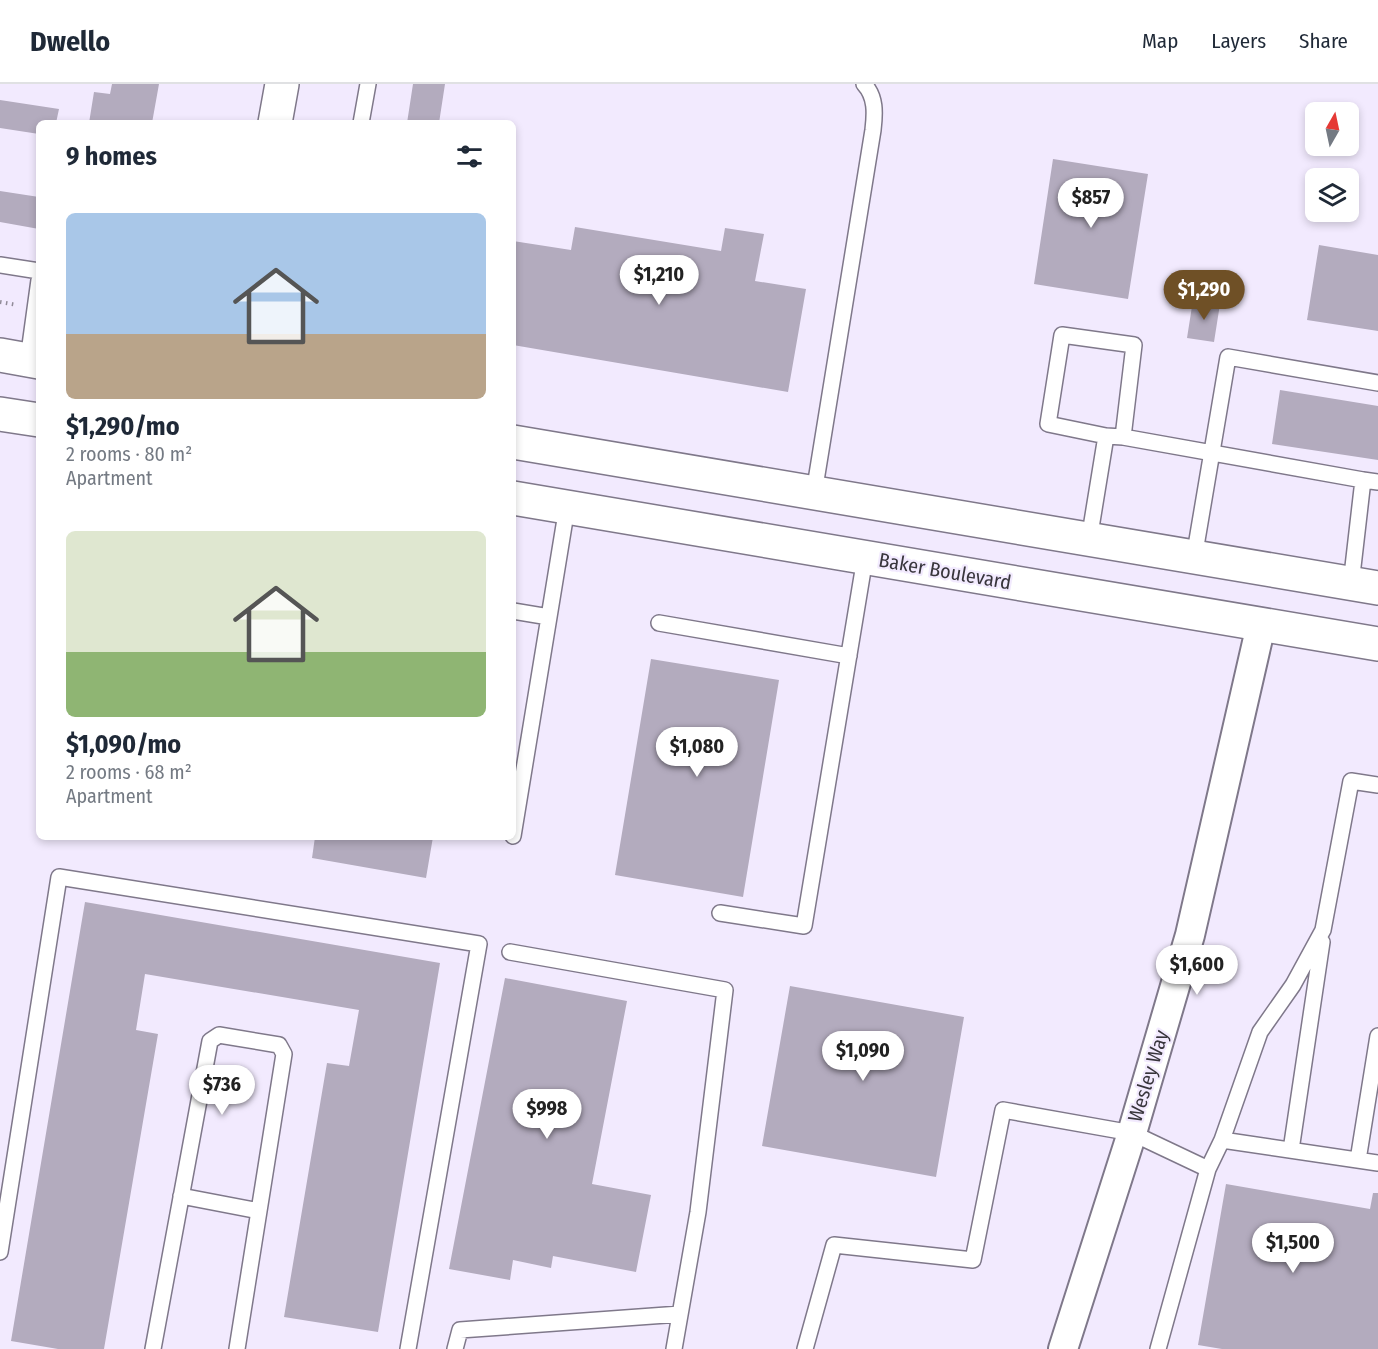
<!DOCTYPE html>
<meta charset="utf-8">
<style>
body{margin:0;font-family:"Fira Sans Condensed",sans-serif;background:#f6f6f7;color:#1f2937;height:100vh;display:flex;flex-direction:column;font-size:22px;white-space:nowrap}
*{box-sizing:border-box;margin:0}
p{font-size:20px;color:#747a83}
.icon{flex:none;width:33px;height:33px;fill:none;stroke:currentColor;stroke-width:2;stroke-linecap:round;stroke-linejoin:round}
.map{position:relative;flex:1;overflow:hidden}
.drawer{position:absolute;left:36px;top:36px;width:480px;height:720px;display:flex;flex-direction:column;background:#fff;border-radius:9px;box-shadow:0 3px 9px #0003}
.drawer>*{flex:none}
.needle{width:39px;rotate:9deg}
.buttons{position:absolute;left:1305px;top:18px;display:grid;gap:12px}
.buttons a{display:grid;place-items:center;width:54px;height:54px;border-radius:9px;background:#fff;box-shadow:0 3px 9px #0003;font-size:30px}
.price{position:absolute;translate:-50% -51px;padding:0 14px;border-radius:21px;background:#fff;color:#222;font-size:20px;line-height:39px;filter:drop-shadow(0 2px 3px #0008)}
.price::after{content:'';position:absolute;left:50%;top:36px;width:18px;height:14px;margin-left:-9px;background:inherit;clip-path:polygon(0 0,100% 0,50% 100%)}
.price.current{background:#6f5026;color:#fff}
ul{padding:0;list-style:none}
li{display:grid;align-content:center;gap:12px;height:318px;padding:0 30px}
li span{display:grid;place-items:center;height:186px;border-radius:9px;color:#555}
li>.icon{margin-inline-start:auto}
span .icon{width:108px;height:108px;fill:#fffc;stroke-width:1}
li b{font-size:26px}
h2{display:flex;justify-content:space-between;align-items:center;height:72px;padding:0 30px;font-size:26px}
header{display:flex;align-items:center;gap:36px;box-sizing:border-box;height:84px;padding:0 30px;background:#fff;border-bottom:2px solid #e0e1e3}
header strong{font-size:28px}
nav{display:flex;gap:33px;margin-inline-start:auto;font-size:21px}
.map>svg:first-child{display:block}
.building{fill:#b3abbe}
.lines{fill:none;stroke-linecap:round;stroke-linejoin:round}
.service-casing{stroke:#7f788a;stroke-width:18}
.minor-casing{stroke:#7f788a;stroke-width:32}
.tertiary-casing{stroke:#7f788a;stroke-width:36}
.primary-casing{stroke:#7f788a;stroke-width:36}
.path{stroke:#918b98;stroke-width:4;stroke-dasharray:1.5 4.5;stroke-linecap:butt}
.service{stroke:#fff;stroke-width:15}
.minor{stroke:#fff;stroke-width:28}
.tertiary{stroke:#fff;stroke-width:33}
.primary{stroke:#fff;stroke-width:33}
.labels{text-anchor:middle;dominant-baseline:central;stroke-width:4.5;stroke-linejoin:round;paint-order:stroke}
.street-label{font-size:20px;fill:#38353c;stroke:#f2eafe}
</style>
<header>
<strong>Dwello</strong>
<nav><a>Map</a><a>Layers</a><a>Share</a></nav>
</header>
<div class="map">
<svg width="1378" height="1265" viewBox="0 0 1378 1265">
<rect width="100%" height="100%" fill="#f2eafe"/>
<path class="building" d="M112,0H159L152,39H89L94,8L110,10Z
M413,0H445L439,39H407Z
M0,16L59,25L56,39H39V50L0,44Z
M1053,75L1148,90L1128,215L1034,200Z
M0,107L39,113V145L0,138Z
M575,143L721,167L725,144L764,150L755,197L806,205L788,308L513,261V157L571,166Z
M1319,161L1378,171V247L1307,236Z
M1193,216L1220,220L1214,258L1187,254Z
M1280,306L1378,322V376L1272,360Z
M651,575L779,596L743,813L615,791Z
M315,753H433L426,794L312,774Z
M85,818L440,879L378,1248L284,1233L327,979L349,982L359,926L145,890L136,946L158,950L104,1265H58L11,1257Z
M505,894L627,917L592,1100L651,1111L636,1188L553,1172L551,1184L513,1176L510,1196L449,1185Z
M790,902L964,933L936,1093L762,1062Z
M1226,1100L1370,1125L1373,1109H1378V1265H1222L1198,1261Z"/>
<g class="lines">
<defs>
<path id="service" d="M361,39L368,0
M0,181L39,187
M28,276L39,196
M1106,352L1048,340L1062,251L1134,261L1123,353
M1363,396L1378,398
M814,409L873,46C875,29 876,13 864,0
M1089,456L1106,352L1123,353L1363,396L1351,500
M1194,474L1228,273L1378,299
M513,527L549,533L567,423
M659,539L849,572
M513,752L549,533
M720,829L804,842L865,474
M510,868L725,906L698,1128L674,1265
M1222,1056L1260,948L1293,901L1323,846L1351,697L1378,701
M1291,1066L1322,858
M1358,1076L1378,952
M1208,1085L1222,1056L1378,1079
M181,1112L259,1127
M0,1168L59,793L479,860L408,1265
M153,1265L210,957L219,951L279,961L284,970L237,1265
M455,1265L460,1246L680,1230
M805,1265L834,1161L973,1176L1003,1026L1132,1049L1208,1085L1158,1265"/>
<path id="minor" d="M1063,1265L1132,1049L1190,851L1261,541"/>
<path id="tertiary" d="M275,39L282,0"/>
<path id="primary" d="M0,271L39,278
M0,330L39,336
M513,358L1378,504
M513,414L1378,560"/>
</defs>
<use href="#service" class="service-casing"/>
<use href="#minor" class="minor-casing"/>
<use href="#tertiary" class="tertiary-casing"/>
<use href="#primary" class="primary-casing"/>
<path class="path" d="M0,218L17,221"/>
<use href="#service" class="service"/>
<use href="#minor" class="minor"/>
<use href="#tertiary" class="tertiary"/>
<use href="#primary" class="primary"/>
</g>
<g class="labels">
<g class="street-label">
<text transform="translate(945 487) rotate(10)">Baker Boulevard</text>
<text transform="translate(1148 992) rotate(-73)">Wesley Way</text>
</g>
</g>
</svg>
<div class="buttons">
<a><svg class="needle" viewBox="-14 -14 28 28"><path d="M0-13l5 13h-10z" fill="#e53935"/><path d="M0 13l5-13h-10z" fill="#747a83"/></svg></a>
<a><svg class="icon" aria-label="layers" viewBox="0 0 24 24"><path d="M12 4l9 5-9 5-9-5zM3 14l9 5 9-5"/></svg></a>
</div>
<b class="price" style="left:1091px;top:145px">$857</b>
<b class="price" style="left:659px;top:222px">$1,210</b>
<b class="price current" style="left:1204px;top:237px">$1,290</b>
<b class="price" style="left:697px;top:694px">$1,080</b>
<b class="price" style="left:1197px;top:912px">$1,600</b>
<b class="price" style="left:863px;top:998px">$1,090</b>
<b class="price" style="left:222px;top:1032px">$736</b>
<b class="price" style="left:547px;top:1056px">$998</b>
<b class="price" style="left:1293px;top:1190px">$1,500</b>
<section class="drawer">
<h2>9 homes<svg class="icon" aria-label="filters" viewBox="0 0 24 24"><path d="M4 7h16M4 17h16"/><circle cx="9" cy="7" r="2"/><circle cx="15" cy="17" r="2"/></svg></h2>
<ul>
<li><span style="background:linear-gradient(#a9c7e8 65%,#b9a48a 0)"><svg class="icon" aria-label="home" viewBox="0 0 24 24"><path d="M3 11l9-7 9 7M6 9v11h12V9"/></svg></span><div><b>$1,290/mo</b><p>2 rooms · 80 m²</p><p>Apartment</p></div></li>
<li><span style="background:linear-gradient(#dfe7d0 65%,#8fb573 0)"><svg class="icon" aria-label="home" viewBox="0 0 24 24"><path d="M3 11l9-7 9 7M6 9v11h12V9"/></svg></span><div><b>$1,090/mo</b><p>2 rooms · 68 m²</p><p>Apartment</p></div></li>
</ul>
</section>
</div>
